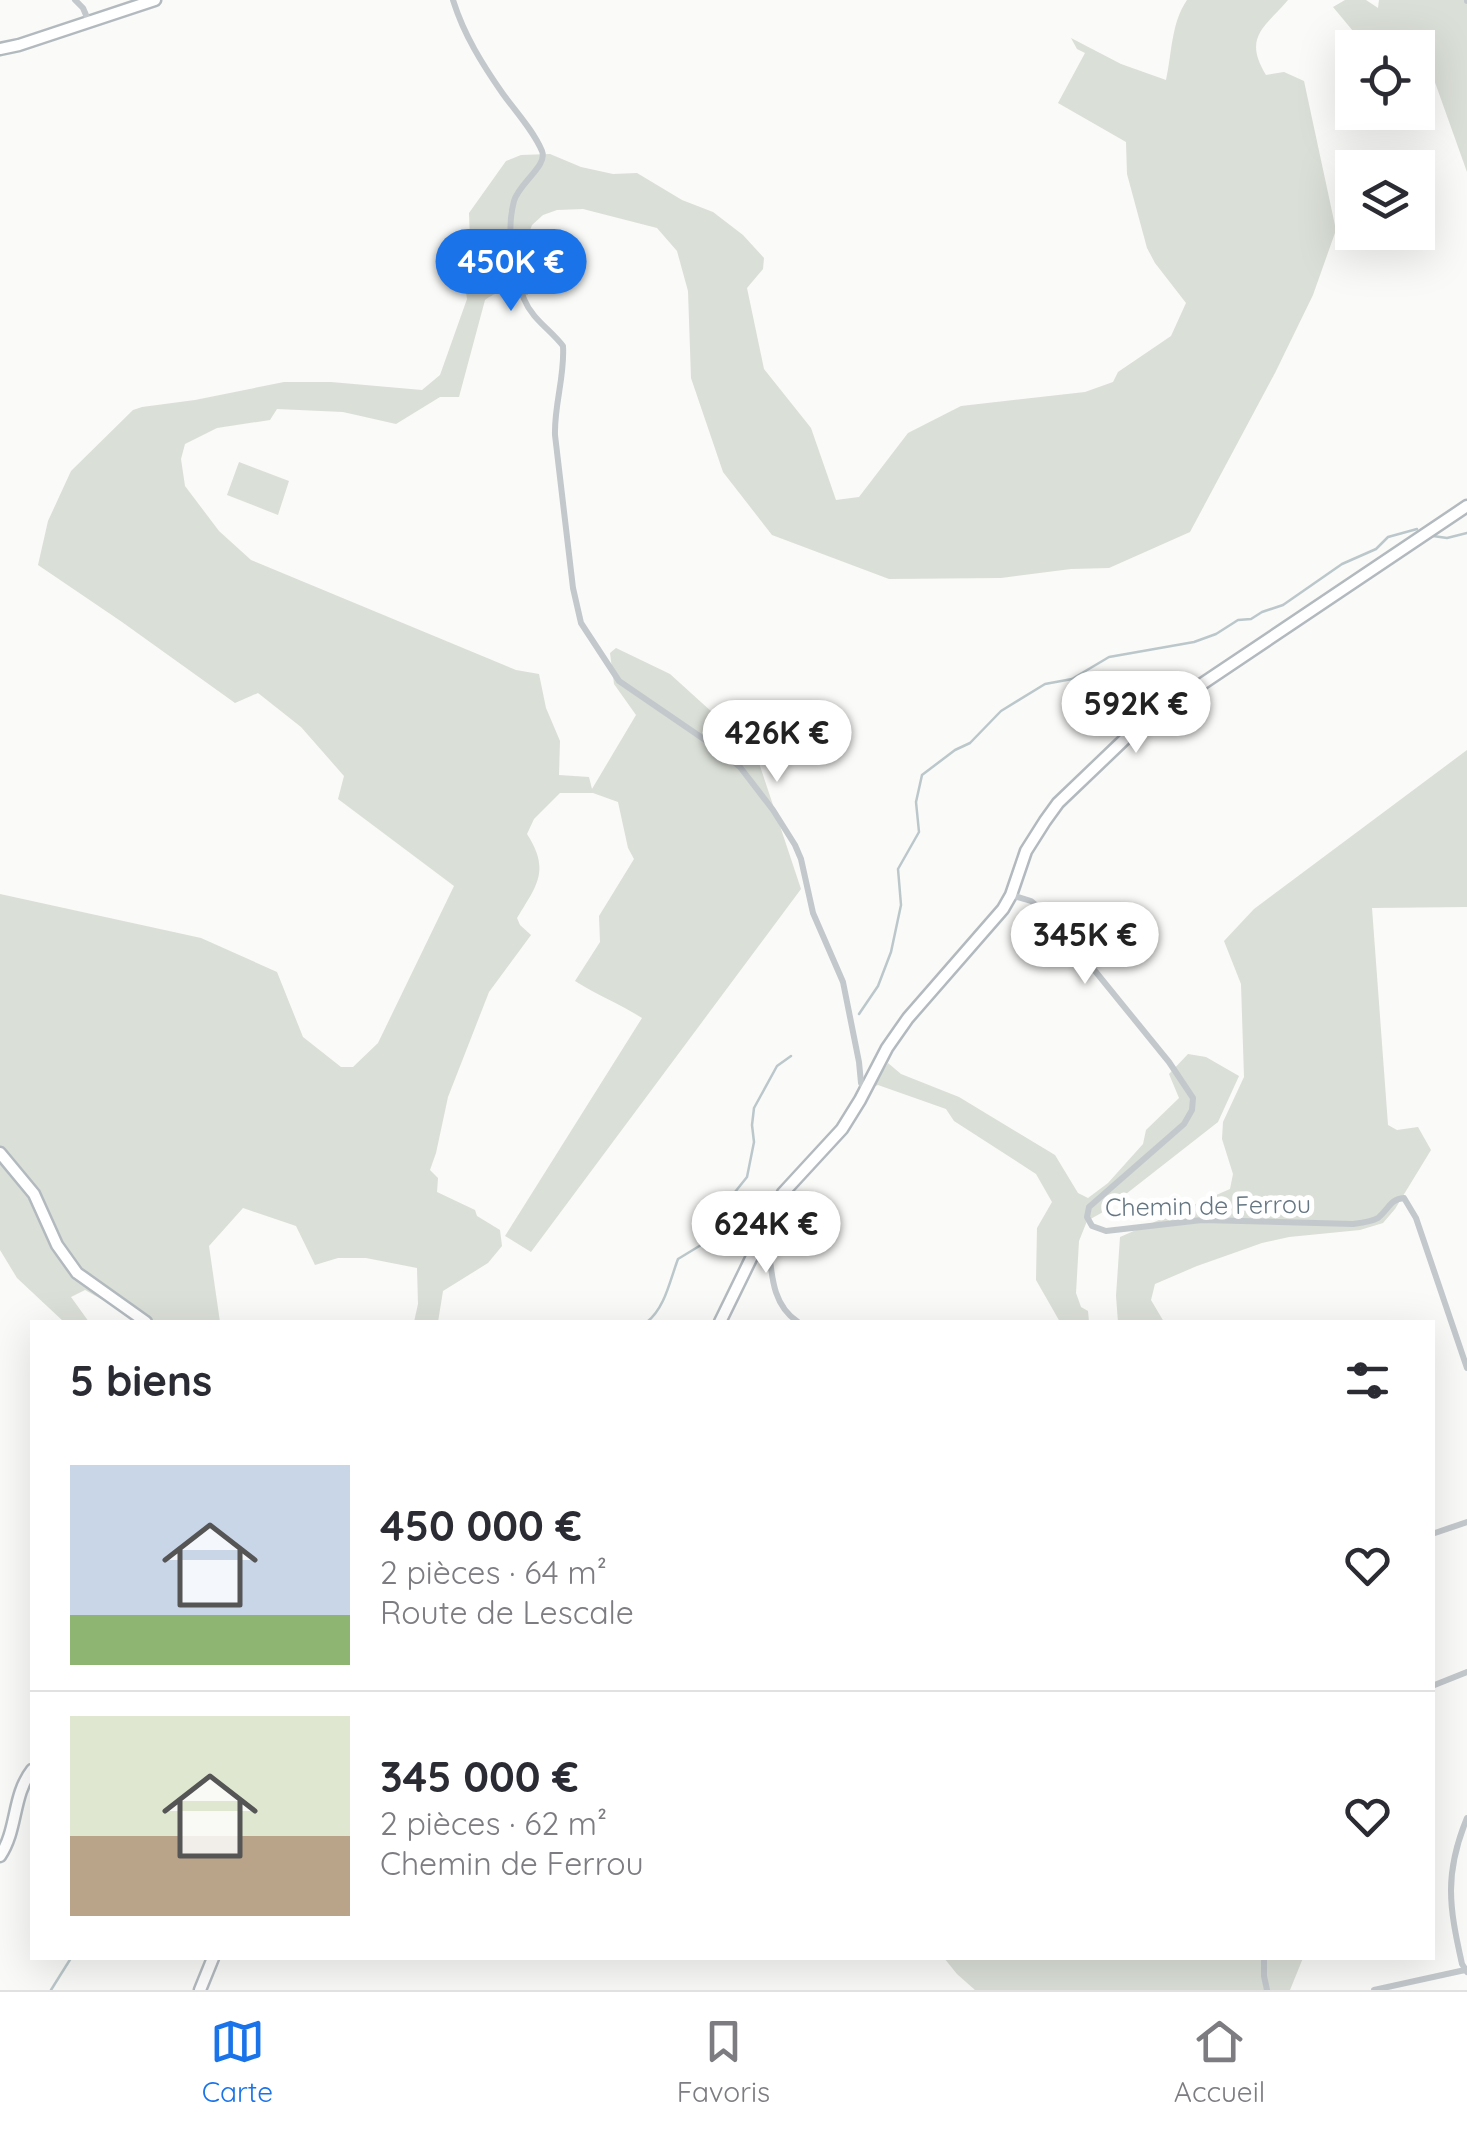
<!DOCTYPE html>
<html lang="fr">
<meta charset="utf-8">
<style>
body{margin:0;font-family:Quicksand,sans-serif;background:#f2f2f3;color:#2b2b33;height:100vh;display:flex;flex-direction:column;font-size:38px;white-space:nowrap}
*{box-sizing:border-box;margin:0}
p{font-size:32px;color:#7c7c81}
.icon{flex:none;width:55px;height:55px;fill:none;stroke:currentColor;stroke-width:2;stroke-linecap:round;stroke-linejoin:round}
.map{position:relative;flex:1;overflow:hidden}
.drawer{position:absolute;left:30px;top:1320px;width:1405px;height:640px;display:flex;flex-direction:column;background:#fff;border-radius:0px;box-shadow:0 10px 40px #0002}
.drawer>*{flex:none}
.buttons{position:absolute;left:1335px;top:30px;display:grid;gap:20px}
.buttons a{display:grid;place-items:center;width:100px;height:100px;border-radius:0px;background:#fff;box-shadow:0 10px 40px #0002;font-size:50px}
.price{position:absolute;translate:-50% -85px;padding:0 22px;border-radius:35px;background:#fff;color:#222;font-size:32px;line-height:65px;filter:drop-shadow(0 2px 5px #0008)}
.price::after{content:'';position:absolute;left:50%;top:60px;width:30px;height:22px;margin-left:-15px;background:inherit;clip-path:polygon(0 0,100% 0,50% 100%)}
.price.selected{background:#1a73e8;color:#fff}
ul{padding:0;list-style:none}
li{display:flex;align-items:center;gap:30px;height:250px;padding:0 40px}
li+li{border-top:2px solid #e1e1e2}
li span{display:grid;place-items:center;flex:none;width:280px;height:200px;border-radius:0px;color:#555}
li>.icon{margin-inline-start:auto}
span .icon{width:120px;height:120px;fill:#fffc;stroke-width:1}
li b{font-size:42px}
h2{display:flex;justify-content:space-between;align-items:center;height:120px;padding:0 40px;font-size:42px}
.menu{display:flex;justify-content:space-around;align-items:center;height:140px;border-top:2px solid #e1e1e2;background:#fff;font-size:28px;color:#7c7c81}
.menu a{display:grid;justify-items:center;gap:5px}
.menu .selected{color:#1a73e8}
.map>svg:first-child{display:block}
.green{fill:#dadfd7}
.lines{fill:none;stroke-linecap:round;stroke-linejoin:round}
.stream{stroke:#bbc7cb;stroke-width:2.5}
.secondary-casing{stroke:#b3babf;stroke-width:15}
.street{stroke:#c3c8cc;stroke-width:6}
.secondary{stroke:#fff;stroke-width:10}
.labels{text-anchor:middle;dominant-baseline:central;stroke-width:10;stroke-linejoin:round;paint-order:stroke}
.street-label{font-size:25px;fill:#657683;stroke:#fff}
</style>
<div class="map">
<svg width="1467" height="1990" viewBox="0 0 1467 1990">
<rect width="100%" height="100%" fill="#fafaf8"/>
<path class="green" d="M1187,0H1288C1264,28 1243,37 1266,75L1284,72L1304,81L1336,230L1313,295L1275,373L1190,532L1109,568L1071,569L1001,578L889,579L772,535L723,472L691,378L688,291L677,251L657,228L583,209L557,210L543,215L532,225L522,251L528,295C508,297 506,285 485,300L459,397H440L396,424L343,412L277,409L270,420L217,428L185,444L181,459L185,486L219,531L251,560L516,670L539,674L546,708L560,741L559,775L589,777L592,789L636,715L614,684L610,653L616,648L670,674L755,751L801,889L531,1252L505,1236L642,1018C620,1004 597,995 575,981L600,942L599,916L634,859L628,848L618,802L593,793H560L534,819L527,834C551,871 536,886 517,918L520,925L531,935L489,992L448,1097L436,1153L430,1170L438,1178L437,1192L475,1210L477,1216L500,1230L502,1246L488,1263L443,1291L438,1322H414L418,1304L417,1268L366,1258H338L315,1265L296,1226L243,1208L209,1246L220,1322H142L85,1290L71,1297L89,1322H64L17,1278L0,1250V894L201,938L277,972L303,1037L341,1067H353L378,1043L454,886L338,799L344,776L301,727L258,693L235,703L122,622L38,565L48,521L71,471L133,410L142,407L195,400L284,382H331L422,390L440,375L467,299L465,286L470,241L469,213L506,161L521,155L550,154L581,167L613,174L637,173L682,200L713,212L743,235L764,258L763,269L747,288L764,369L811,428L836,500L859,497L908,433L961,406L1085,392L1113,382L1118,372L1171,336L1186,303L1155,263L1147,248L1127,174L1126,142L1058,103L1085,53L1077,49L1071,38L1121,64L1166,80C1172,54 1171,23 1187,0Z
M1345,0H1366L1378,8L1379,0H1467V172L1432,74L1418,58V48L1409,47L1398,36H1382L1363,43L1333,7Z
M239,462L289,481L278,515L227,495Z
M1467,750V907L1372,908L1388,1125L1397,1130L1418,1127L1431,1150L1395,1209L1383,1223L1360,1230L1289,1237L1262,1243L1197,1266L1155,1284L1151,1300L1164,1322H1118L1116,1296L1120,1237L1230,1189L1233,1174L1222,1139L1223,1122L1244,1077L1241,984L1224,941L1254,909Z
M1188,1054L1206,1057L1239,1076L1218,1122L1103,1212L1087,1221L1079,1241L1076,1293L1081,1307L1088,1311L1089,1322H1060L1036,1280L1037,1228L1052,1202L1036,1174L954,1121L946,1109L878,1085L873,1087L888,1063L901,1074L959,1097L1055,1155L1078,1193L1088,1198L1108,1183L1143,1144L1146,1130L1179,1098L1169,1074Z
M944,1958H1303L1290,1990H975L957,1974Z"/>
<g class="lines">
<path class="stream" d="M1433,536L1447,538L1467,533
M859,1014L878,986L891,952L901,905L898,869L919,832L916,802L922,775L955,750L970,743L1001,711L1045,684L1072,679L1109,657L1194,642L1216,634L1238,620L1251,619L1262,612L1283,605L1342,564L1376,549L1388,537L1417,529
M647,1322C665,1308 670,1280 678,1259L701,1245L731,1197L747,1177L754,1142L752,1125L754,1108L777,1066L791,1056
M51,1990L71,1958"/>
<defs>
<path id="secondary" d="M0,49L19,45L155,0
M0,1153L34,1194L57,1245L77,1273L146,1322
M720,1322L783,1193L842,1129L860,1100L887,1048L908,1018L1003,909L1011,895L1026,851L1045,821L1058,803L1127,737L1184,696L1467,506
M0,1856C18,1829 12,1796 32,1770
M200,1990L213,1958"/>
</defs>
<use href="#secondary" class="secondary-casing"/>
<path class="street" d="M75,0L83,8L89,22
M453,0C464,35 482,64 503,94C516,112 533,130 542,151C548,166 519,183 514,201C506,231 512,271 524,299C532,319 551,330 563,346C565,376 554,405 555,435L573,588L581,623L619,681L714,746L740,767L773,810L795,845L801,859L813,913L843,982L859,1062L861,1083L865,1089
M1467,0V1
M1011,895L1031,901L1052,918L1169,1062L1193,1098L1192,1110L1184,1124L1089,1207L1087,1217L1092,1226L1106,1231L1202,1220L1353,1224C1361,1223 1371,1222 1378,1218C1389,1209 1390,1199 1404,1198L1416,1218L1467,1368
M765,1232L767,1235C772,1267 769,1303 798,1322
M1432,1534L1467,1522
M1432,1686L1467,1672
M1467,1818C1444,1874 1449,1906 1462,1964L1467,1972
M1264,1958V1976L1267,1990
M1374,1990L1465,1970"/>
<use href="#secondary" class="secondary"/>
</g>
<g class="labels">
<g class="street-label">
<text transform="translate(1208 1205) rotate(-1)">Chemin de Ferrou</text>
</g>
</g>
</svg>
<div class="buttons">
<a><svg class="icon" aria-label="locate" viewBox="0 0 24 24"><circle cx="12" cy="12" r="6"/><path d="M12 2v4M12 18v4M2 12h4M18 12h4"/></svg></a>
<a><svg class="icon" aria-label="layers" viewBox="0 0 24 24"><path d="M12 4l9 5-9 5-9-5zM3 14l9 5 9-5"/></svg></a>
</div>
<b class="price selected" style="left:511px;top:314px">450K €</b>
<b class="price" style="left:1136px;top:756px">592K €</b>
<b class="price" style="left:777px;top:785px">426K €</b>
<b class="price" style="left:1085px;top:987px">345K €</b>
<b class="price" style="left:766px;top:1276px">624K €</b>
<section class="drawer">
<h2>5 biens<svg class="icon" aria-label="filters" viewBox="0 0 24 24"><path d="M4 7h16M4 17h16"/><circle cx="9" cy="7" r="2"/><circle cx="15" cy="17" r="2"/></svg></h2>
<ul>
<li><span style="background:linear-gradient(#c9d6e8 75%,#8fb573 0)"><svg class="icon" aria-label="home" viewBox="0 0 24 24"><path d="M3 11l9-7 9 7M6 9v11h12V9"/></svg></span><div><b>450 000 €</b><p>2 pièces · 64 m²</p><p>Route de Lescale</p></div><svg class="icon" aria-label="heart" viewBox="0 0 24 24"><path d="M12 20l-8-8c-3-5 5-10 8-4 3-6 11-1 8 4z"/></svg></li>
<li><span style="background:linear-gradient(#dfe7d0 60%,#b9a48a 0)"><svg class="icon" aria-label="home" viewBox="0 0 24 24"><path d="M3 11l9-7 9 7M6 9v11h12V9"/></svg></span><div><b>345 000 €</b><p>2 pièces · 62 m²</p><p>Chemin de Ferrou</p></div><svg class="icon" aria-label="heart" viewBox="0 0 24 24"><path d="M12 20l-8-8c-3-5 5-10 8-4 3-6 11-1 8 4z"/></svg></li>
</ul>
</section>
</div>
<nav class="menu">
<a class="selected"><svg class="icon" aria-label="map" viewBox="0 0 24 24"><path d="M3 6l6-2 6 2 6-2v14l-6 2-6-2-6 2zM9 4v14M15 6v14"/></svg>Carte</a>
<a><svg class="icon" aria-label="saved" viewBox="0 0 24 24"><path d="M7 4h10v16l-5-4-5 4z"/></svg>Favoris</a>
<a><svg class="icon" aria-label="home" viewBox="0 0 24 24"><path d="M3 11l9-7 9 7M6 9v11h12V9"/></svg>Accueil</a>
</nav>
